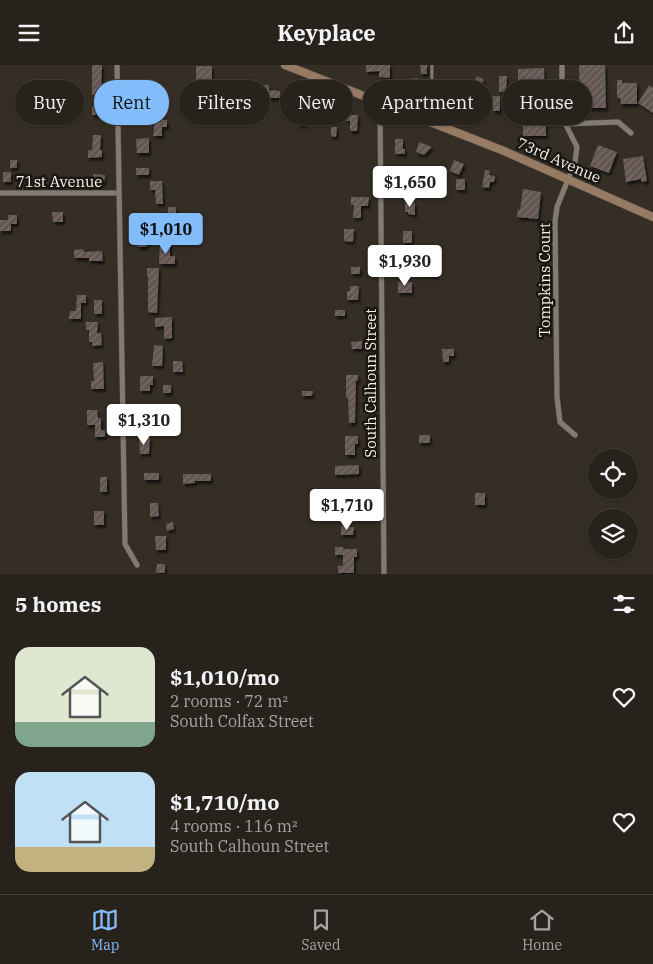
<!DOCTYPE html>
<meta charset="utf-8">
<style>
body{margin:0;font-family:"IBM Plex Serif",serif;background:#332f29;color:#f1f3f6;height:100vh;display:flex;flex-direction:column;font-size:19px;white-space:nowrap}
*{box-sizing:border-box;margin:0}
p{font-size:16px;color:#a4a4a3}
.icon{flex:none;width:28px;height:28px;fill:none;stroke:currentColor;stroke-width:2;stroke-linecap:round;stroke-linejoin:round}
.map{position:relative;height:509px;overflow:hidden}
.drawer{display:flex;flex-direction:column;background:#27221c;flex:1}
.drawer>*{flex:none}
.top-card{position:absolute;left:15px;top:15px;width:624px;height:45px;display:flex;gap:10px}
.controls{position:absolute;left:588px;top:384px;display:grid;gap:10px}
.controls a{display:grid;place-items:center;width:50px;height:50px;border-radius:50%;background:#27221c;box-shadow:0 1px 4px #0004,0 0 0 1px #433f3b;font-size:25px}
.price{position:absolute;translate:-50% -42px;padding:0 11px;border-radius:5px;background:#fff;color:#222;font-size:16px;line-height:32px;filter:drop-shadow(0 1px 2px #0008)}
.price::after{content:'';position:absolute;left:50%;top:30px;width:15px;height:11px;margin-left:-8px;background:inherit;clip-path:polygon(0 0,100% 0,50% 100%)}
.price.on{background:#83bcfb;color:#111}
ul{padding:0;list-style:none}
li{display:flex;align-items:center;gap:15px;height:125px;padding:0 15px}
li span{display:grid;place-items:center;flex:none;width:140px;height:100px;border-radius:15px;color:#555}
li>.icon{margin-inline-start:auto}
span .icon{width:60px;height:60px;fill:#fffc;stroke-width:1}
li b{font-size:21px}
h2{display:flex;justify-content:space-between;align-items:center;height:60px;padding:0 15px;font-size:21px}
.chip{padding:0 18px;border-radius:22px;background:#27221c;box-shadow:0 1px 4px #0004,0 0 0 1px #433f3b;font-size:18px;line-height:45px}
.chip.on{background:#83bcfb;color:#111}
header{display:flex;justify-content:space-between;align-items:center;height:65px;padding:0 15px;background:#27221c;font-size:22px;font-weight:800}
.dock{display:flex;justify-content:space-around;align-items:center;height:70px;border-top:1px solid #433f3b;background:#27221c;font-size:14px;color:#a4a4a3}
.dock a{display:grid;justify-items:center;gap:2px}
.dock .on{color:#83bcfb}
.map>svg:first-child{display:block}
.building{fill:url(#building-hatch);filter:url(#shadow)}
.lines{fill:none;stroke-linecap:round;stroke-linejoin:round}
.lane-casing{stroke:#504b43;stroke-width:4}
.street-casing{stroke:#504b43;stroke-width:6}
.secondary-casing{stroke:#504b43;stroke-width:9}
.lane{stroke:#837b71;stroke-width:2.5}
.street{stroke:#837b71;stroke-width:5}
.secondary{stroke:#977a64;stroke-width:8}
.labels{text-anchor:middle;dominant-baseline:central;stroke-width:5;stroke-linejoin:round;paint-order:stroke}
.street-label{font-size:15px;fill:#f6f2ec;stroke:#1a1713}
</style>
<header><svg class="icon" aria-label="menu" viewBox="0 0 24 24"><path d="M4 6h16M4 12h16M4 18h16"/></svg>Keyplace<svg class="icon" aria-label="share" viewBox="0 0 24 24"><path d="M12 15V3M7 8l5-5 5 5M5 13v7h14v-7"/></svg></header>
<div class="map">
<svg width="653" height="509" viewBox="0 0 653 509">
<defs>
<pattern id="building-hatch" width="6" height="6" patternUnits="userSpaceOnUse" patternTransform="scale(1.25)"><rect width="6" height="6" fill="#635653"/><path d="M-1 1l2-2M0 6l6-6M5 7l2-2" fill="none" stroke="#7a6f6c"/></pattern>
<filter id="shadow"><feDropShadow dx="2" dy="3" stdDeviation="1" flood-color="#0009"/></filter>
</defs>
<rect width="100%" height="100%" fill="#342e25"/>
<path class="building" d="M92,0H102L101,30H92Z
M366,0H390V13L379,12V6L366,7Z
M420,0H427V9H421Z
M579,0H605L606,43H580Z
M196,1H212V15H220V23H210V17H196Z
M544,3L546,71H523V56H520L519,47V42H522L521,24H518V4Z
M477,11L484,15L481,22L473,18Z
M499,11H507L506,27H499Z
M418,13V27L409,26L408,14Z
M617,15H622V18H637V39H621L620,33H617Z
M236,17H244V27H239V24H235Z
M263,20H269V25L280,26V33H263V29H259V23H263Z
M649,20L653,23V48L638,38Z
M437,23H445V40L438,41Z
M500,31V46H493V40H481V32Z
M309,35V45H304L305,60H299L298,48H285V36Z
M146,41V50L137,51L136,42Z
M92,42H102V50H92Z
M315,47H333V57H315Z
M346,50H358L357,66H350V56H346Z
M161,55H167V62H162V71H153L155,57H161Z
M331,62H337L336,72L331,71Z
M93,70H101L100,85H102V92L88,93V85H92Z
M149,73V88H137L136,74Z
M395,74H403V84H405V89H395Z
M419,77L432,82L424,90L416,87Z
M598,80L617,87L609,108L590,101Z
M643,91L647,116L642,117L641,114L626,117L623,94Z
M10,95H17V103H10Z
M454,95L464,99L459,110L450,106Z
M406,101L412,106L407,112L401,107Z
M424,102L433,105L430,112L422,109Z
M136,103H149V110H136Z
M485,105L490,106L489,110L495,111L494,117H490L489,123L482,122Z
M3,107H11V117H3Z
M93,109L105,110L104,118H93Z
M456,114H465V125H456Z
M150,116H162L163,139H156L155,125H150Z
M523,124L541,127L538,154L517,152L518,144L520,145Z
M351,132H369L368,141H361V153H353L354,140H351Z
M405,138H415V150L408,149V147H405Z
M168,142H176V150H168Z
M52,147H63V157H53Z
M143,149L157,150L156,159L143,158Z
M8,150H17V159H11V166H0V155H8Z
M344,164H354L353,177L344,176Z
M403,166H412V178H403Z
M137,168H147L149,178H147V182H137Z
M160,179H170V191H175V199H159Z
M83,184L84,187L102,186L103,196H89V193H74V185Z
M411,192H421V207H411Z
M351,202H360V209H351Z
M428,202L436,203V211L428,210Z
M147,203H159L157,248L148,247V211H147Z
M398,217H412V228H398Z
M350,221H359L358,235H347V226H350Z
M77,230H86V238H81V254H69L70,246H76Z
M94,235H102V249H94Z
M335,245H345V251H335Z
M172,252V273L164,274V261L155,262V253Z
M86,257H98L97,268H101L102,280L92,281V277H89V265H86Z
M362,276V284H352L351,277Z
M154,280L163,281L162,301H152Z
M442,284H454V291H449V297H443Z
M173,296H182L183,307H173Z
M103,297L104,324H91V316H94L93,298Z
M346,310H358V316H356L355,358H349L348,333H346Z
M140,311H153V320H150V326H140Z
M163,320H171V328H163Z
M302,326H313L312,331H302Z
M87,345H97L98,353H101V365H105V372H95V360H87Z
M419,370H430V378H419Z
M345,371H358V379H355V390H345Z
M139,373H150L149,389H140Z
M359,400V409L335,410V401Z
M144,408H159V415H144Z
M183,409H211V416H195V418L183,419Z
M100,412H107V427H100Z
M475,428H485V440H475Z
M150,438H158L159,451L150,452Z
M333,440H347V448H333Z
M94,446H104V460H94Z
M173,457L174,464L167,466L166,459Z
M341,461L354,462L353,470H341Z
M155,471H166V485H156Z
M335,482H343V484H357V492H354V508H338V501H343V490H335Z
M157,499H165V508H156Z"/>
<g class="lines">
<defs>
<path id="lane" d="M432,0C431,19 434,37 432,56"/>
<path id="street" d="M117,0L125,479L137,500
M562,0V52L577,82L575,97L557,142L555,157L557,332L560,357L575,370
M380,37L384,509
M566,59L618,57L631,68
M0,128H118"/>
<path id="secondary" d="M285,0L504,86L653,152"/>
</defs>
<use href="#lane" class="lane-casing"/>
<use href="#street" class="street-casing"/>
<use href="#secondary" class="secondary-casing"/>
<use href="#lane" class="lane"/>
<use href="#street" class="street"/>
<use href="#secondary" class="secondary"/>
</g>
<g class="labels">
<g class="street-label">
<text transform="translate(559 95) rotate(24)">73rd Avenue</text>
<text x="59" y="116">71st Avenue</text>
<text transform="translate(544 215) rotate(-90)">Tompkins Court</text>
<text transform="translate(370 318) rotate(-90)">South Calhoun Street</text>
</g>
</g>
</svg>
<div class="controls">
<a><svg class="icon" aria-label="locate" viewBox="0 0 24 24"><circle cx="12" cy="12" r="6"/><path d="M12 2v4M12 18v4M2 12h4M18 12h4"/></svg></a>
<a><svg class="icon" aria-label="layers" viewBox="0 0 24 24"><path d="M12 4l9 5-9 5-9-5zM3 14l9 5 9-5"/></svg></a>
</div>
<b class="price" style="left:410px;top:143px">$1,650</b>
<b class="price on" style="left:166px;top:190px">$1,010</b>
<b class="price" style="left:405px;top:222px">$1,930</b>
<b class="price" style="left:144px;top:381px">$1,310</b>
<b class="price" style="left:347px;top:466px">$1,710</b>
<div class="top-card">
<a class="chip">Buy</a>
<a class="chip on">Rent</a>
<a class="chip">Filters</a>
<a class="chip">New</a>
<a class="chip">Apartment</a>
<a class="chip">House</a>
</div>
</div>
<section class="drawer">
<h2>5 homes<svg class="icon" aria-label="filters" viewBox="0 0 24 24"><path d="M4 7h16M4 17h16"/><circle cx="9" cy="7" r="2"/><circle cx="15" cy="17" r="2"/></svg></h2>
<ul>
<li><span style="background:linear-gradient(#dfe7d0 75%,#7fa58c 0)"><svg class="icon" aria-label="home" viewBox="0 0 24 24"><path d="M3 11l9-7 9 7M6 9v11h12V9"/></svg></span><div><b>$1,010/mo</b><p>2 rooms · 72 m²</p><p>South Colfax Street</p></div><svg class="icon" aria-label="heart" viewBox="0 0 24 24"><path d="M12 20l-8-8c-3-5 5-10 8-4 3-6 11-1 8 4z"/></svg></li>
<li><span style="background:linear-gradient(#bfe0f5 75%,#c2b280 0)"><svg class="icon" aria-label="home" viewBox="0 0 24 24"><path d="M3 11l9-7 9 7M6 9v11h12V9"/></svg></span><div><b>$1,710/mo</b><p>4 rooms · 116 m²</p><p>South Calhoun Street</p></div><svg class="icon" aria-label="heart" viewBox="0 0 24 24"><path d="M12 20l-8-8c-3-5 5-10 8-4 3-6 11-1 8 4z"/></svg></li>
</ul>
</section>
<nav class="dock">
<a class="on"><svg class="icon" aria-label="map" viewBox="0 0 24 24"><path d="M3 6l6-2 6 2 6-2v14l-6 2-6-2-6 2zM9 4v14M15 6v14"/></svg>Map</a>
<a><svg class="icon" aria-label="saved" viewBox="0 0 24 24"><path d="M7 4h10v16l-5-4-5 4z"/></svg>Saved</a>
<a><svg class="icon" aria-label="home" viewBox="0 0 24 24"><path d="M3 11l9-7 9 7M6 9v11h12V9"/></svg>Home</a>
</nav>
